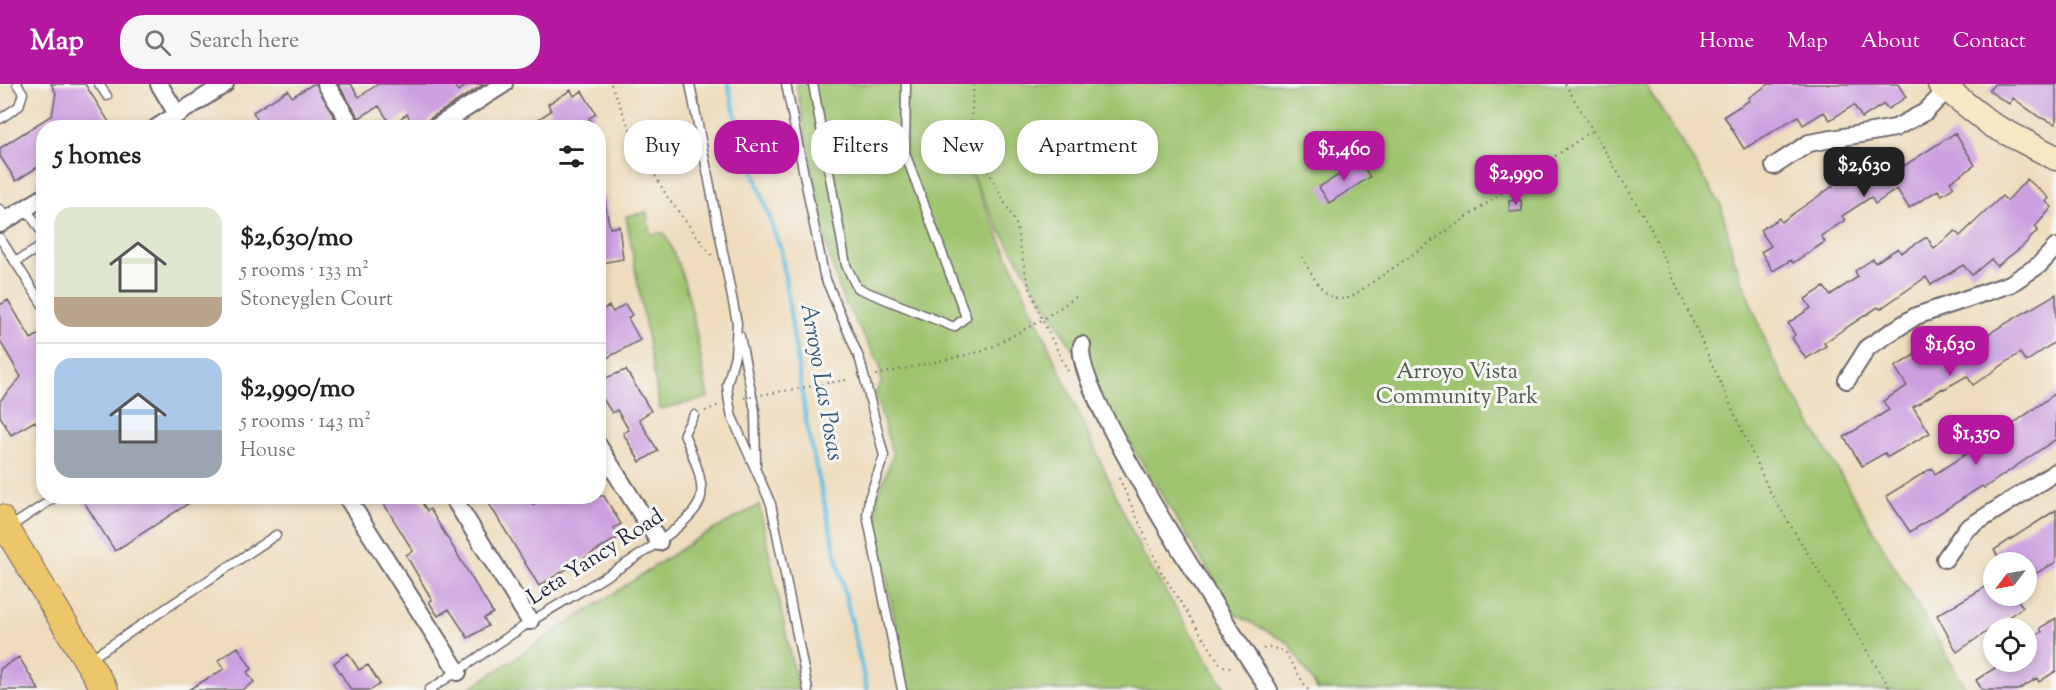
<!DOCTYPE html>
<meta charset="utf-8">
<style>
body{margin:0;font-family:"Sorts Mill Goudy",serif;background:#f6f6f6;color:#222;height:100vh;display:flex;flex-direction:column;font-size:22px;white-space:nowrap}
*{box-sizing:border-box;margin:0}
p{font-size:20px;color:#767676}
.icon{flex:none;width:33px;height:33px;fill:none;stroke:currentColor;stroke-width:2;stroke-linecap:round;stroke-linejoin:round}
.map{position:relative;flex:1;overflow:hidden}
.sheet{position:absolute;left:36px;top:36px;width:570px;height:384px;display:flex;flex-direction:column;background:#fff;border-radius:24px;box-shadow:0 3px 9px #0003}
.sheet>*{flex:none}
.hud{position:absolute;left:624px;top:36px;width:570px;height:54px;display:flex;gap:12px}
.needle{width:39px;rotate:238deg}
.tools{position:absolute;left:1983px;top:468px;display:grid;gap:12px}
.tools a{display:grid;place-items:center;width:54px;height:54px;border-radius:50%;background:#fff;box-shadow:0 3px 9px #0003;font-size:30px}
.price{position:absolute;translate:-50% -51px;padding:0 14px;border-radius:12px;background:#b5179e;color:#fff;font-size:20px;line-height:39px;filter:drop-shadow(0 2px 3px #0008)}
.price::after{content:'';position:absolute;left:50%;top:36px;width:18px;height:14px;margin-left:-9px;background:inherit;clip-path:polygon(0 0,100% 0,50% 100%)}
.price.current{background:#222;color:#fff}
ul{padding:0;list-style:none}
li{display:flex;align-items:center;gap:18px;height:150px;padding:0 18px}
li+li{border-top:2px solid #e0e0e0}
li span{display:grid;place-items:center;flex:none;width:168px;height:120px;border-radius:18px;color:#555}
li>.icon{margin-inline-start:auto}
span .icon{width:72px;height:72px;fill:#fffc;stroke-width:1}
li b{font-size:26px}
h2{display:flex;justify-content:space-between;align-items:center;height:72px;padding:0 18px;font-size:26px}
.pill{padding:0 21px;border-radius:24px;background:#fff;box-shadow:0 3px 9px #0003;font-size:21px;line-height:54px}
.pill.current{background:#b5179e;color:#fff}
header{display:flex;align-items:center;gap:36px;box-sizing:border-box;height:84px;padding:0 30px;background:#b5179e;color:#fff}
header strong{font-size:28px}
nav{display:flex;gap:33px;margin-inline-start:auto;font-size:21px}
.search{width:420px;height:54px;background:#f6f6f6;display:flex;align-items:center;gap:15px;box-sizing:border-box;padding:0 21px;border-radius:24px;color:#767676;font-size:22px}
.map>svg:first-child{display:block}
.green{fill:#9fc46f;stroke:#607355;stroke-width:1.5}
.lines{fill:none;stroke-linecap:round;stroke-linejoin:round}
.stream{stroke:#63c1e1;stroke-width:4.5}
.building{fill:#cd9ee0}
.lane-casing{stroke:#6a6368;stroke-width:11}
.street-casing{stroke:#6a6368;stroke-width:20}
.secondary-casing{stroke:#6a6368;stroke-width:27}
.primary-casing{stroke:#6a6368;stroke-width:28}
.path{stroke:#6a6368;stroke-width:2;stroke-dasharray:1.5 4.5;stroke-linecap:butt}
.lane{stroke:#fff;stroke-width:8}
.street{stroke:#fff;stroke-width:16}
.secondary{stroke:#f7e8c3;stroke-width:24}
.primary{stroke:#ecc669;stroke-width:26}
.path-bridge{stroke:#6a6368;stroke-width:2;stroke-dasharray:1.5 4.5;stroke-linecap:butt}
.labels{text-anchor:middle;dominant-baseline:central;stroke-width:6;stroke-linejoin:round;paint-order:stroke}
.park-label{font-size:22px;fill:#4e5b4d;stroke:#f6f6f2}
.street-label{font-size:22px;fill:#22223b;stroke:#f6f6f2}
.water-label{font-size:24px;font-style:italic;fill:#395a75;stroke:#f6f6f2}
</style>
<header>
<strong>Map</strong>
<div class="search"><svg class="icon" aria-label="search" viewBox="0 0 24 24"><circle cx="10" cy="10" r="6"/><path d="M15 15l6 6"/></svg>Search here</div>
<nav><a>Home</a><a>Map</a><a>About</a><a>Contact</a></nav>
</header>
<div class="map">
<svg width="2056" height="606" viewBox="0 0 2056 606">
<rect width="100%" height="100%" fill="#f6f6f2"/>
<filter id="ink" filterUnits="userSpaceOnUse"><feTurbulence type="fractalNoise" baseFrequency=".0167" numOctaves="2"/><feDisplacementMap in="SourceGraphic" scale="12" xChannelSelector="R" yChannelSelector="G"/><feConvolveMatrix kernelMatrix="1 2 1 2 8 2 1 2 1" color-interpolation-filters="sRGB"/></filter>
<filter id="wash" filterUnits="userSpaceOnUse"><feTurbulence type="fractalNoise" baseFrequency=".008" numOctaves="4" result="noise"/><feDisplacementMap in="SourceGraphic" scale="24" xChannelSelector="R" yChannelSelector="G"/><feGaussianBlur stdDeviation="1.35" result="paint"/><feColorMatrix in="noise" values="0 0 0 0 0 0 0 0 0 0 0 0 0 0 0 0 0 1.4 0 .05"/><feComposite in="paint" operator="in"/></filter>
<g filter="url(#wash)">
<rect width="100%" height="100%" fill="#efdcbc"/>
<path class="green" d="M796,0H1645L1721,121L1734,175L1772,274L1967,606H1318L1289,559L1235,530L998,143L964,75L1142,469L1226,606H908L879,456L877,414L893,371L875,309L881,299L880,281L842,213L829,171Z
M647,128L650,150L664,149C692,199 697,258 708,314L660,325L626,132Z
M759,421L798,606H467L693,457Z"/>
<g class="lines">
<path class="stream" d="M728,0L739,46L781,166L807,343L867,606"/>
</g>
<g id="blocks">
<path class="building" d="M51,0H85L109,38L101,44H44V79L16,97L0,72V64L52,31L56,9Z
M313,0H316L340,44H262L253,28L288,6L292,13Z
M338,0H351L359,13L378,0H453L458,7L469,0H484L429,35L424,44H415L407,30L391,41L379,22L359,34Z
M1769,0H1898L1906,13L1888,25L1884,20L1862,34L1854,21L1830,36L1824,28L1803,41L1798,32L1744,65L1724,32L1750,16L1748,14Z
M1994,0H2056V40L2039,33L2013,14L2009,20L1989,7Z
M571,6L574,12L582,7L596,30L589,34L594,44H525L551,27L548,20Z
M1955,49L1975,81L1950,98L1954,103L1942,111L1938,106L1909,124L1897,105L1875,120L1871,113L1842,132L1845,136L1821,152L1825,158L1793,179L1791,176L1773,187L1761,168L1771,162L1760,146L1779,134L1781,138L1833,102L1828,95L1840,87L1846,96L1873,79L1879,88L1900,75L1904,82Z
M1360,78L1370,93L1329,119L1319,103Z
M2027,95L2049,114L2046,118L2052,123L2035,143L2038,146L2024,161L1997,182L1991,175L1972,191L1963,181L1931,201L1926,193L1880,225L1878,223L1844,245L1824,259L1826,262L1806,275L1792,254L1795,251L1788,239L1811,224L1805,215L1824,203L1830,211L1858,193L1855,187L1873,175L1875,179L1898,164L1901,169L1927,153L1934,165L1955,147L1960,152L2002,112L2007,117Z
M598,114H604L610,144L619,142L623,175L601,179Z
M1521,116L1522,127L1510,128L1509,117Z
M2056,210V257L2026,278L2020,269L1973,301L1967,292L1944,305L1943,304L1913,323L1930,349L1888,373L1885,369L1862,382L1844,353L1889,326L1883,317L1907,302L1895,283L1937,257L1941,263L1964,249L1971,260Z
M8,216L31,255L44,247V351L35,337L11,351L0,332V317L21,293L0,257V221Z
M625,220L632,231L628,234L640,256L598,279V228L609,222L613,228Z
M626,286L651,327L639,335L658,367L640,378L623,349L629,346L617,326L612,329L598,307V297Z
M2056,309V355L1984,404L1982,402L1910,448L1886,412L1932,384L1935,390L1966,370L1961,362L2001,336L2007,344Z
M92,412H200L115,467L84,418Z
M379,412H418L427,427L430,425L493,529L484,534L488,542L468,554L449,525L438,532L429,518L432,516L406,471L413,467Z
M496,412H527L533,421L546,412H604L621,440L614,444L619,453L539,502L488,418Z
M2056,426V478L2026,495V478H2001L1994,466Z
M1994,498V512H2015L2023,523L1957,568L1937,531Z
M2056,534V587L2039,598L2037,594L2018,606H1982L1976,596L1998,582L1995,578H2026V557L2042,548L2040,544Z
M238,563L252,585L247,588L254,598L242,606H188L224,585L218,576Z
M348,569L359,586L368,581L380,600L371,606H351L334,579Z
M19,573L39,606H0V585Z"/>
</g>
</g>
<g filter="url(#ink)">
<use href="#blocks" fill-opacity="0" stroke="#6a6368" stroke-width="1.5"/>
<g class="lines">
<defs>
<path id="lane" d="M99,0L107,12
M690,0L737,239L735,271L727,301L729,318L732,333L771,420L808,606
M786,0L824,191L860,276L884,372L869,414L867,431L902,606
M813,0L846,181L857,204L954,243L966,233L905,69L906,0
M0,35L19,22L23,9L17,0
M26,124L44,152
M0,125L7,136
M0,154L44,223
M15,178L44,161
M740,252L755,327L756,381
M10,443L57,412
M90,575L276,451
M429,606C464,584 497,559 532,537C569,512 682,454 699,419C708,400 690,367 684,349L694,331"/>
<path id="street" d="M159,0L177,30
M326,0L353,44
M156,44L225,0
M435,44L504,0
M1774,82L1809,59L1895,44L1925,28L1947,6
M0,140L44,113
M1082,261C1070,303 1238,557 1269,606
M1847,296L1868,263L1916,232L2010,200L2039,181L2056,163
M598,361L659,458
M346,412L458,588
M452,412L530,537
M1945,475L1966,445L2056,388"/>
<path id="secondary" d="M1940,0L1992,41L2056,74"/>
<path id="primary" d="M0,434L105,606"/>
</defs>
<use href="#lane" class="lane-casing"/>
<use href="#street" class="street-casing"/>
<use href="#secondary" class="secondary-casing"/>
<use href="#primary" class="primary-casing"/>
<path class="path" d="M611,0L635,57L668,114L712,172
M974,0L971,35L976,64L1016,140L1027,196L1042,236L1070,291
M1565,0L1649,141L1769,406L1891,606
M1302,173C1314,193 1324,222 1351,213L1593,46
M876,291L984,267L1042,236L1079,211
M705,327L719,321
M1119,394L1162,489L1221,581L1229,584L1234,581
M1263,565L1270,563L1284,567L1308,606"/>
<use href="#lane" class="lane"/>
<use href="#street" class="street"/>
<use href="#secondary" class="secondary"/>
<use href="#primary" class="primary"/>
<path class="path-bridge" d="M744,314L851,295"/>
</g>
</g>
<g class="labels">
<g class="park-label">
<text x="1457" y="289">Arroyo Vista<tspan x="1457" dy="25">Community Park</tspan></text>
</g>
<g class="street-label">
<text transform="translate(596 474) rotate(-33)">Leta Yancy Road</text>
</g>
<g class="water-label">
<text transform="translate(821 298) rotate(80)">Arroyo Las Posas</text>
</g>
</g>
</svg>
<div class="tools">
<a><svg class="needle" viewBox="-14 -14 28 28"><path d="M0-13l5 13h-10z" fill="#e53935"/><path d="M0 13l5-13h-10z" fill="#767676"/></svg></a>
<a><svg class="icon" aria-label="locate" viewBox="0 0 24 24"><circle cx="12" cy="12" r="6"/><path d="M12 2v4M12 18v4M2 12h4M18 12h4"/></svg></a>
</div>
<b class="price" style="left:1344px;top:98px">$1,460</b>
<b class="price current" style="left:1864px;top:114px">$2,630</b>
<b class="price" style="left:1516px;top:122px">$2,990</b>
<b class="price" style="left:1950px;top:293px">$1,630</b>
<b class="price" style="left:1976px;top:382px">$1,350</b>
<div class="hud">
<a class="pill">Buy</a>
<a class="pill current">Rent</a>
<a class="pill">Filters</a>
<a class="pill">New</a>
<a class="pill">Apartment</a>
</div>
<section class="sheet">
<h2>5 homes<svg class="icon" aria-label="filters" viewBox="0 0 24 24"><path d="M4 7h16M4 17h16"/><circle cx="9" cy="7" r="2"/><circle cx="15" cy="17" r="2"/></svg></h2>
<ul>
<li><span style="background:linear-gradient(#dfe7d0 75%,#b9a48a 0)"><svg class="icon" aria-label="home" viewBox="0 0 24 24"><path d="M3 11l9-7 9 7M6 9v11h12V9"/></svg></span><div><b>$2,630/mo</b><p>5 rooms · 133 m²</p><p>Stoneyglen Court</p></div></li>
<li><span style="background:linear-gradient(#a9c7e8 60%,#9aa5b1 0)"><svg class="icon" aria-label="home" viewBox="0 0 24 24"><path d="M3 11l9-7 9 7M6 9v11h12V9"/></svg></span><div><b>$2,990/mo</b><p>5 rooms · 143 m²</p><p>House</p></div></li>
</ul>
</section>
</div>
